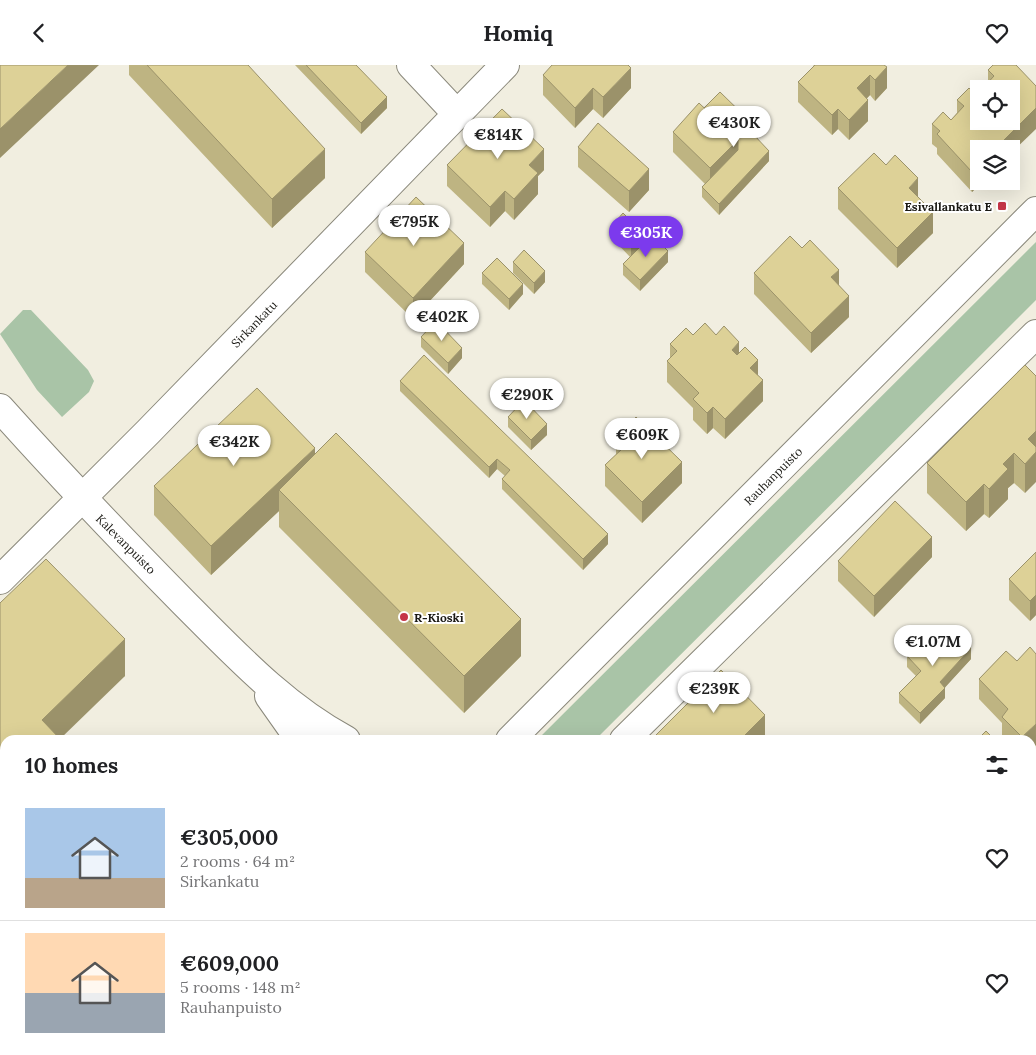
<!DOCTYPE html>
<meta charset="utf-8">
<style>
body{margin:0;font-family:Lora,serif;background:#f2f2f2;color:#202124;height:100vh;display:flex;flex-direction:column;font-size:19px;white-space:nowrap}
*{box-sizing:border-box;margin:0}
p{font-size:16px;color:#757577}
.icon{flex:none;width:28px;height:28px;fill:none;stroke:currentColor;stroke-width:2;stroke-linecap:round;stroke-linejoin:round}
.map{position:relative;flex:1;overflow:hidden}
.panel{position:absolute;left:0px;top:670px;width:1036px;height:320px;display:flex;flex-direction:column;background:#fff;border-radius:15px 15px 0 0;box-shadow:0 5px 20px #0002}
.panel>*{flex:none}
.controls{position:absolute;left:970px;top:15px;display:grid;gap:10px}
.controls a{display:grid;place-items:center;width:50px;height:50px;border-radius:0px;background:#fff;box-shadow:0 5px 20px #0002;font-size:25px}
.price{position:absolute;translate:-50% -42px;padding:0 11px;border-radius:18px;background:#fff;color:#222;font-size:16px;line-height:32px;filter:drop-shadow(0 1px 2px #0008)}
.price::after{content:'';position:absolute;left:50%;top:30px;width:15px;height:11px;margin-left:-8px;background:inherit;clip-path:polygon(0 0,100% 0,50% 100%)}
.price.active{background:#7c3aed;color:#fff}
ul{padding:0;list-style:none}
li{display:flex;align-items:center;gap:15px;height:125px;padding:0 25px}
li+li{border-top:1px solid #e0e0e0}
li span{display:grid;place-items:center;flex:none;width:140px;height:100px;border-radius:0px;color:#555}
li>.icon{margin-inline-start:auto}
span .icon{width:60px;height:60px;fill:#fffc;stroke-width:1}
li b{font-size:21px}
h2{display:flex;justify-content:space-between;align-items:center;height:60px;padding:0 25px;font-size:21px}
header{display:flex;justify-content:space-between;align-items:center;height:65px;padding:0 25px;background:#fff;font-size:22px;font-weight:800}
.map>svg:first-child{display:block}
.green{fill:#a9c4a7}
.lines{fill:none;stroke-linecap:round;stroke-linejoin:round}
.minor-casing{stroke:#8a887b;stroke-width:30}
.major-casing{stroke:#8a887b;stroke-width:30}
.minor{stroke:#fff;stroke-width:28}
.major{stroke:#fff;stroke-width:28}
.wall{fill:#beb482}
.shaded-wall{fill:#9b926a}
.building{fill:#ddd197;stroke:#9b926a}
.poi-dot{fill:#c53548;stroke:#fff;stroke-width:2}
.labels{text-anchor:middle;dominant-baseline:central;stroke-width:4;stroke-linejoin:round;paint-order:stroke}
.poi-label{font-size:12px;font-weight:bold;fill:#1a1914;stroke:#fff;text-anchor:end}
.street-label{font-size:12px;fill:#1a1914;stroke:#fff}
</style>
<header><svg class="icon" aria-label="back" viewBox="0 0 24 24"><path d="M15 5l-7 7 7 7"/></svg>Homiq<svg class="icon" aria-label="heart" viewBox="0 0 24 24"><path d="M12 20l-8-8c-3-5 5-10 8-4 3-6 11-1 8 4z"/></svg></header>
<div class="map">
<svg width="1036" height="990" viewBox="0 0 1036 990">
<rect width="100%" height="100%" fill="#f1eee0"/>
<path class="green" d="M1036,177V235L595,675H537Z
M23,245H31L88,305L94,316L89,327L62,352L37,325L0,269Z
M224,985H282L277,990H219Z
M568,985H621L626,990H573Z
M651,985H705L710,990H656Z"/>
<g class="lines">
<defs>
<path id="minor" d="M411,0L457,49
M0,343C60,410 122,475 185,539C235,589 283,641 346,675
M0,515L148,367L505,0
M269,631L300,675
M1031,723L1036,718
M1031,857L1036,861
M542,985L547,990
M728,985L733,990
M764,990L769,985"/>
<path id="major" d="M510,675L1036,146
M624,675L1036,269
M195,990L200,985
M300,990L305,985"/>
</defs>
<use href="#minor" class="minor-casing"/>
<use href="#major" class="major-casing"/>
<use href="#minor" class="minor"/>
<use href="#major" class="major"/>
</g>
<path class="wall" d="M129,0H248L325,113L272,163L129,10Z
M295,0H356L387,43L361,69Z
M813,0H884L887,23L875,36L870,30L867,33L868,56L849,75L838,64L832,70L798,37V17L814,1Z
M1016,0L979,116H983L972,127L937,89V83L932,79V59L951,55L957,48V35L976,30L988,18V5Z
M543,10L631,23L603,53L593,44L575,63L543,30Z
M704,43L758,75L769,96L719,150L702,132V122L705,119L673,87V67Z
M578,82L649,125L629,147L578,102Z
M447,100L544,105L538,111V129L514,155L505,146L490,162L447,121Z
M838,123L918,132L933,168L897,203L838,144Z
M611,162L643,179L668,197L640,226L623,210V199L630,192L611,172Z
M365,187L464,199L413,254L365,207Z
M513,197L545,217L534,229L513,208Z
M482,208L523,229L509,245L482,219Z
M754,208L839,220L849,252L811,288L754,229Z
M693,270H716L739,288L758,310L763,336L725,374L713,363L707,369L693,355V343L667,317V296L670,293V279Z
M421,272L462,293L448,309L421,282Z
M1025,300V428L1014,418L1008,423V434L989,453L984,449L966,466L927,428V398Z
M400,316L608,479L583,505L502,424V414L505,411L497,404L489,413L400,326Z
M508,352L547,370L531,385L508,362Z
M616,374L682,418L642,458L605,421V400L616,390Z
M315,390L521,591L464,648L279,462V446L211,510L154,450V421Z
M1036,487V550L1030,556L1009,535V514Z
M932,492L874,552L838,516V496Z
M0,538L125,611L5,675V803L0,797Z
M1006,586L1036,680L1031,684V675H1004L1002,672V658L979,634V614Z
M907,591L971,594L945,622V633L920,659L899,638V628L916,611L907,602Z
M1036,761V813L1031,808V766Z
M395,985H475V990H395Z"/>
<path class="shaded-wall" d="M68,0H99L0,93V64Z
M887,2V23L875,36V15Z
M631,3V23L603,53V32Z
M870,10V30L857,44V23Z
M593,23V44L575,63V43Z
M387,32V43L361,69V58Z
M868,35V56L849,75V55Z
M1036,43V64L1011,88V84H995Z
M838,44V64L832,70V50Z
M758,64V74L753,69Z
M738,75V96L710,123V103Z
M325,84V113L272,163V134Z
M544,84V105L538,111V129L514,155V134L529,100Z
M769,86V96L719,150V139Z
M979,100V116H983L972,127V107Z
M649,104V125L629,147V126Z
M918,113V133L909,123Z
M505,126V146L490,162V142Z
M933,147V168L897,203V183Z
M643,168V179L631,192V182Z
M464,178V199L413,254V233Z
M668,186V197L640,226V215Z
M839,205V226L831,212Z
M545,206V217L534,229V218Z
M523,219V229L509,245V234Z
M849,231V252L811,288V268Z
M739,277V297L732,285Z
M462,283V293L448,309V298Z
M758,295V316L750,303Z
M763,315V336L725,374V354Z
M713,342V363L707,369V348Z
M547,359V370L531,385V375Z
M1036,366V417L1025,428V399L1028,374Z
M315,383V412L279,425V446L211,510V481Z
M1014,388V418L1008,423V434L989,453V424L1003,399Z
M497,394V404L489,413V402Z
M682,397V418L642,458V437Z
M984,419V449L966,466V437Z
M608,469V479L583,505V494Z
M932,472V492L874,552V531Z
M1036,530V550L1030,556V536Z
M521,554V591L464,648V611Z
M125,574V611L59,675L42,655Z
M971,583V594L940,628V617Z
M945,623V633L920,659V648Z
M765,650V675H740Z
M1036,659V680L1031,684V675H1022V672Z
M1036,943V964L1031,968V948Z
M88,985H109L104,990H84Z
M461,985H475V990H456Z"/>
<path class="building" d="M0,0H68L0,64Z
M147,0H248L325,84L272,134Z
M306,0H356L387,32L361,58Z
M552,0H628L631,3L603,32L593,23L575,43L543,10Z
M815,0H884L887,2L875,15L870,10L857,23L868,35L849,55L838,44L832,50L798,17Z
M993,0H1016L1036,21V43L995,84H979V100L972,107L937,69L940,66L932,59L943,47L951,55L964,41L957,35L969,23L976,30L979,27V56H1011V24H982L994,11L988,5Z
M720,27L758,64L753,69L769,86L719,139L702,122L738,85V75L704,43Z
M699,38L738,75L710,103L673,67Z
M502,44L544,84L529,100L538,108L514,134L505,126L490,142L447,100Z
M598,58L649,104L629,126L578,82Z
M874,88L886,100L895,90L918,113L909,123L933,147L897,183L838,123Z
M416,132L464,178L413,233L365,187Z
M623,148L643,168L631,182L611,162Z
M652,170L668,186L640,215L623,199Z
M790,171L802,183L810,175L839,205L831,212L849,231L811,268L754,208Z
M524,185L545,206L534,218L513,197Z
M497,193L523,219L509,234L482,208Z
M436,256L462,283L448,298L421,272Z
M705,258L716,270L724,261L739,277L732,285L737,290L745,282L758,295L750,303L763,315L725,354L713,342L707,348L693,334L699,328L667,296L677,286L670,279L686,263L693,270Z
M424,290L608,469L583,494L502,414L510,405L497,394L489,402L400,316Z
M1025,300L1036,311V366L1028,374L1036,382V387L1025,399L1014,388L1003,399L1008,404L989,424L984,419L966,437L927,398Z
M257,323L315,383L211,481L154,421Z
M524,335L547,359L531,375L508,352Z
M636,352L682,397L642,437L605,400L624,382L616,374Z
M336,368L521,554L464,611L279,425Z
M895,436L932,472L874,531L838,496Z
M1036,487V530L1030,536L1009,514Z
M46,494L125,574L42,655L61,675H5V766L0,761V538Z
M938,561L951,575L957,569L971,583L940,617L945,623L920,648L899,628L921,606L907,591Z
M1030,582L1036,589V659L1022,672L1002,652L1008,644L979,614L1006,586L1017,596Z
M721,605L765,650L740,675H651Z
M986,666L995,675H977Z
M1036,761V792L1031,787V766Z
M1031,883L1036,888V943L1031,948Z
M5,980V985H88L84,990H2L0,988V985Z
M403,985H461L456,990H408Z
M819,985H917L922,990H816L815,989Z
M995,985H997L1002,990H990Z"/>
<g class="poi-dot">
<rect x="997" y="136" width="10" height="10" rx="2.5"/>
<circle cx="404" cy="552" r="5"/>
</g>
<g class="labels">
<g class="poi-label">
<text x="992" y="141">Esivallankatu E</text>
<text x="414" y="552" text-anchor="start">R-Kioski</text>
</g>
<g class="street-label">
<text transform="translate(254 259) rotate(-46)">Sirkankatu</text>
<text transform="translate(773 411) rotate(-45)">Rauhanpuisto</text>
<text transform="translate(126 479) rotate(45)">Kalevanpuisto</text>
</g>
</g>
</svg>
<div class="controls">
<a><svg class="icon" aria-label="locate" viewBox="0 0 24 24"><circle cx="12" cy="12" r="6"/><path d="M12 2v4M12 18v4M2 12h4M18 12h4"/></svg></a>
<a><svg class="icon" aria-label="layers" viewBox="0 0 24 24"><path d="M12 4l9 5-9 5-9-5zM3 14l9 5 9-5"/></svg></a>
</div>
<b class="price" style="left:734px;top:83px">€430K</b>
<b class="price" style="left:498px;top:95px">€814K</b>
<b class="price" style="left:414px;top:182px">€795K</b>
<b class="price active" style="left:646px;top:193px">€305K</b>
<b class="price" style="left:442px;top:277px">€402K</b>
<b class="price" style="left:527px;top:355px">€290K</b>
<b class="price" style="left:642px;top:395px">€609K</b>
<b class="price" style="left:234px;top:402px">€342K</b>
<b class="price" style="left:933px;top:602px">€1.07M</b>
<b class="price" style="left:714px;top:649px">€239K</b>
<section class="panel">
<h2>10 homes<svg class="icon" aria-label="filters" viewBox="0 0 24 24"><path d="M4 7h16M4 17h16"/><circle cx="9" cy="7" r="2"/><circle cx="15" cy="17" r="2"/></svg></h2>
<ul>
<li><span style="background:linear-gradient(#a9c7e8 70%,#b9a48a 0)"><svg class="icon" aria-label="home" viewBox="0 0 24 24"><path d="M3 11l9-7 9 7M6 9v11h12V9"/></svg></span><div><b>€305,000</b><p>2 rooms · 64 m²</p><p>Sirkankatu</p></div><svg class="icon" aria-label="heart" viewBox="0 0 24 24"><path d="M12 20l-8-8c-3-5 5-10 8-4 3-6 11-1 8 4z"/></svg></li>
<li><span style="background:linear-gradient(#ffd9b3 60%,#9aa5b1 0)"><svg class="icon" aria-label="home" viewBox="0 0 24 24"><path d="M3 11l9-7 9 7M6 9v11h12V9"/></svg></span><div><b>€609,000</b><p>5 rooms · 148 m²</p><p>Rauhanpuisto</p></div><svg class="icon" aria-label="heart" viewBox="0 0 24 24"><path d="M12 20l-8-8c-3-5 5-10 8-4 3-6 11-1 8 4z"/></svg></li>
</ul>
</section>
</div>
